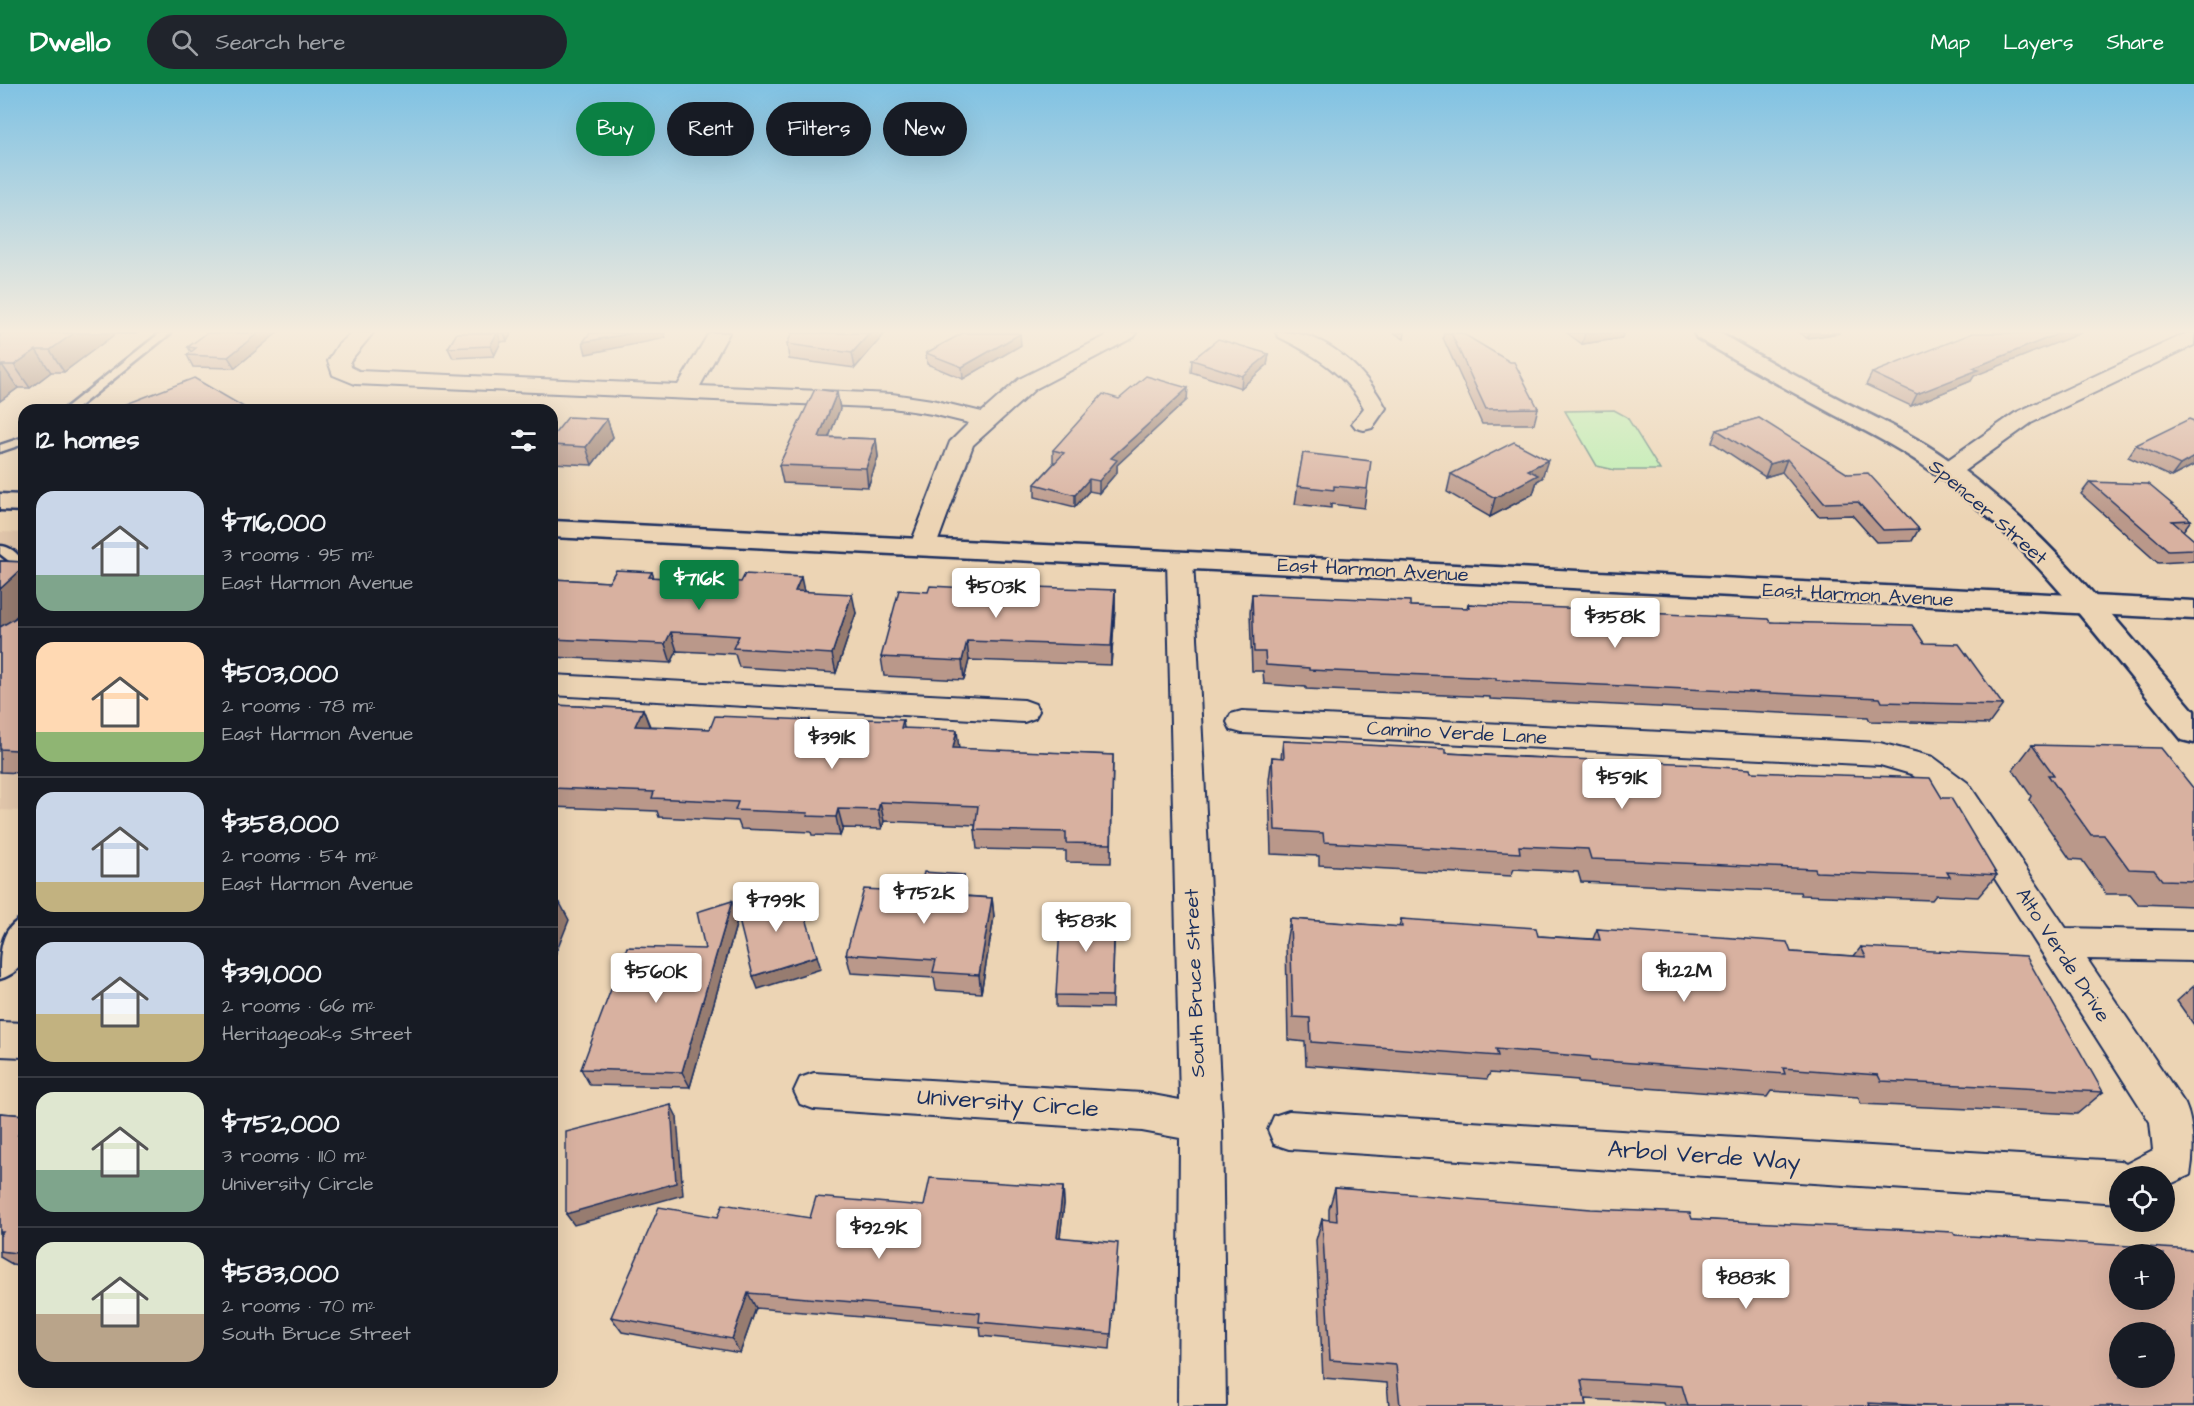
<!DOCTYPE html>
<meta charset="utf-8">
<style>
body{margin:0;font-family:"Architects Daughter",sans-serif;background:#20242c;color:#f1f3f6;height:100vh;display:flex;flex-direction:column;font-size:22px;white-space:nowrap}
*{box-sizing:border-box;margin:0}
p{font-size:20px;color:#9ea1a6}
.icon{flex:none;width:33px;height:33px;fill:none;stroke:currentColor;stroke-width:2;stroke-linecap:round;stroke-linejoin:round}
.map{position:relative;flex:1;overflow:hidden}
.side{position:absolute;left:18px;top:320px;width:540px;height:984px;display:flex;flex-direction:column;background:#171b24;border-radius:18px;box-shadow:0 6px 24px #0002}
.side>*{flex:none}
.banner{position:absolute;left:576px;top:18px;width:570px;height:54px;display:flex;gap:12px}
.fabs{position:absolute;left:2109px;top:1082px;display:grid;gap:12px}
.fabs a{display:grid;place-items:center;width:66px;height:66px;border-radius:50%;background:#171b24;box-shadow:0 6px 24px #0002;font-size:30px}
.price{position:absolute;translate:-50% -51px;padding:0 14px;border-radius:6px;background:#fff;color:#222;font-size:20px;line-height:39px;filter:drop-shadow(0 2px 3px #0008)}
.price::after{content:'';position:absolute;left:50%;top:36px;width:18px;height:14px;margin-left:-9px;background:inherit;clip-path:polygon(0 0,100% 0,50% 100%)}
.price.on{background:#0b8043;color:#fff}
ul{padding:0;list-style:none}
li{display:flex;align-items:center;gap:18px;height:150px;padding:0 18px}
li+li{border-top:2px solid #363941}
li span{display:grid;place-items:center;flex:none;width:168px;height:120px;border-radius:18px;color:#555}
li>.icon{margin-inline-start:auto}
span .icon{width:72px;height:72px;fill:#fffc;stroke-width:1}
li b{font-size:26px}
h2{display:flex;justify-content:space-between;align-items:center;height:72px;padding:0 18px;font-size:26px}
.tag{padding:0 21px;border-radius:27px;background:#171b24;box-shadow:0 6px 24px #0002;font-size:21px;line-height:54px}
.tag.on{background:#0b8043;color:#fff}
header{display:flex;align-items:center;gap:36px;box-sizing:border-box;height:84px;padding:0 30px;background:#0b8043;color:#fff}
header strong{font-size:28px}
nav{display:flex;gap:33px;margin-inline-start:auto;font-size:21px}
.search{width:420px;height:54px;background:#20242c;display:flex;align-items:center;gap:15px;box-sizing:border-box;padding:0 21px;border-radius:33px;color:#9ea1a6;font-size:22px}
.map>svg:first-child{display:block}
.built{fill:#e2c7ac}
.green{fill:#baeeaf;stroke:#6a8e86;stroke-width:1.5}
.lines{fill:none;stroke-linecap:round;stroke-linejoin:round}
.service-casing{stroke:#1b2f5e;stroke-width:5}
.minor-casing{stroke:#1b2f5e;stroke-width:4}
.tertiary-casing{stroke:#1b2f5e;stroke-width:5}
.secondary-casing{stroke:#1b2f5e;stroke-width:5}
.service{fill:#ecd4b4;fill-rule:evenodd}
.minor{fill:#ecd4b4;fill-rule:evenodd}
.tertiary{fill:#ecd4b4;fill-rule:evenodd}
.secondary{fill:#ecd4b4;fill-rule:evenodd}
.wall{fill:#ba988a;stroke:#1b2f5e;stroke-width:1.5}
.shaded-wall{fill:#977c70;stroke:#1b2f5e;stroke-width:1.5}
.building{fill:#d8b1a0;stroke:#1b2f5e;stroke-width:1.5;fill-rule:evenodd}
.labels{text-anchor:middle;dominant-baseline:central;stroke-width:4.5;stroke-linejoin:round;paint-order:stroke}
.street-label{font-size:20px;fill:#1b2f5e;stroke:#ecd4b4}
.near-street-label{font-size:24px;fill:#1b2f5e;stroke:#ecd4b4}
</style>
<header>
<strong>Dwello</strong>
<div class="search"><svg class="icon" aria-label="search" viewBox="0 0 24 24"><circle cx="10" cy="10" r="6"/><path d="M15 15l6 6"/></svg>Search here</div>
<nav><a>Map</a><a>Layers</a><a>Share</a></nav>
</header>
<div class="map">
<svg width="2194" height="1322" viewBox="0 0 2194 1322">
<rect width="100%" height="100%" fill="#ecd4b4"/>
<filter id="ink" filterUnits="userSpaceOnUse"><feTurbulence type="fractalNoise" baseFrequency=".0167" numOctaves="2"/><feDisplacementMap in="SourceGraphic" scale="12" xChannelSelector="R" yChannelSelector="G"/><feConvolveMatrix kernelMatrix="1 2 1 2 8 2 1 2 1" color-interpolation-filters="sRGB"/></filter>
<g filter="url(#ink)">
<path class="built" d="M0,448L24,449V727L0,726Z"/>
<path class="green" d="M1614,326L1627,333L1660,386H1615L1597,382L1565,327Z"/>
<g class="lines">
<defs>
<path id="service" d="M160,249H171L75,326H63Z
M24,353V360L0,368V361Z
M0,462C10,462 17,469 23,477L21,480H13L0,470Z"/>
<path id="minor" d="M352,249H373L350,277L351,283L359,287L678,301L709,249H729L700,302L892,310L932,316L982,328L1019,295L1112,249H1137L1134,253L1035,305L973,361L936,462L932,468L923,470L914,468L910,462L950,358L969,339L932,330L892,324L355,300L333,291L328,277L338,261Z
M1276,249C1323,244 1365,285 1386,324L1372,344L1364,346L1356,344L1352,339L1364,324C1345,289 1313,270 1279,253Z
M2187,249H2194V261L2031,339L1957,392L1948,394L1939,392L1936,387L1939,382L2015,329Z
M1180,468L1189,470L1193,476L1222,1039L1226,1322H1178L1180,1054L1142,1047L814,1025L800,1020L794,1007L800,994L814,989L1142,1009L1180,1016L1167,476L1171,470Z
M552,591L1024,616L1035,620L1039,627L1035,634L1024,638L552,611Z
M1242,627L1880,659L1933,673L1968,699L2066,844L2194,847V877L2087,875L2185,1020C2194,1040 2194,1070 2190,1091L2164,1103V1092H2120V1119L1289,1065L1274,1060L1268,1046L1274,1032L1289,1027L2120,1077L2126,1080L2153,1066L2150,1038L1944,715L1911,690L1880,681L1242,649L1231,646L1227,638L1231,630Z
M0,938L24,939V973L0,972Z"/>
<path id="tertiary" d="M1694,249H1720C1760,273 1801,295 1843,317C1878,335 1914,351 1946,374C2043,441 2118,539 2194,627V659L2182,656C2104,562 2029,455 1927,384C1894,360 1856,343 1820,323C1779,301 1738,278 1697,254Z
M24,833C24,862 33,884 0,895C0,867 0,844 24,833Z"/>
<path id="secondary" d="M0,410L24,411V427L0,426Z
M552,437L2194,517V535L552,453Z"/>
</defs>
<use href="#service" class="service-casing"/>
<use href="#minor" class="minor-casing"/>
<use href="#tertiary" class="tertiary-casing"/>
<use href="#secondary" class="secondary-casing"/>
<use href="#service" class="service"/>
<use href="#minor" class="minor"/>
<use href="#tertiary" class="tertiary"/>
<use href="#secondary" class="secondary"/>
</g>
<path class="wall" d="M0,249H138L136,250H115L64,288H51L30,304H18L0,317Z
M207,249H277L235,284L193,283L187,271L191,268L188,263Z
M457,249H512L507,257L501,258L494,272L453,274L448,264Z
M885,249L855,284L789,275L787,260Z
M1394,249H1405L1404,255Z
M1444,249H1462L1538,324L1534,340H1482L1443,254Z
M1567,249H1623L1622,254L1582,260Z
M1799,249H1840L1807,254Z
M1021,261L963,295L927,280L926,269Z
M1269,270L1267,281L1241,304L1191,288L1192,276Z
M1872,289L1974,292L1971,297L1911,322L1866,301Z
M1119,315L1187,316L1117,381V388L1099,409L1089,407L1075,423L1035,413V400L1055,378H1053V366Z
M840,325L829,353L876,355L878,373L868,403L783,399L779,381Z
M1759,334L1919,445L1912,457L1876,458L1852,431L1818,432L1782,388L1765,393L1712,358L1717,346Z
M607,335L613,353L592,381L552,379V353Z
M2194,337V381L2171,393L2128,373L2136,361Z
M1303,369L1367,405L1364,424L1331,420V424L1295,420Z
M1451,390L1542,394L1537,397L1533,410L1490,433L1447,408Z
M2090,398L2191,436L2183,447L2194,456V477L2158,479L2081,410Z
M0,477L24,478V525L13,536L24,529V689L0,688Z
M652,488L654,494L804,507L856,529L836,589L739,583L735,570L699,568L677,567L671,579L552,573V495L609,498Z
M1006,506H1115V525L1111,581L969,576L964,596L884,592L881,573L928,508Z
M1252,510L1410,522L1467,524L1468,520L1589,530L1644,533L1646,529L1770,538L1924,559L2003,621L1989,640L1870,637L1868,633L1490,615V613L1306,605V603L1264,600L1263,587H1252L1250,529Z
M552,621L643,625L650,642L710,645L810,636L814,651L859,654L903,636L904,644L959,665L1113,671L1111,779L1066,778V767L977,765L975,746V741L884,737L882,745L843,744L840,752L812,751L811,748L741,745L738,737L659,733L657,727L552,723Z
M1283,657L1446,669L1703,682L1751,688L1942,714L1997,791L1978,813L1936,811L1932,816L1801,811L1800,808L1581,798L1578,788L1514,785L1511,792L1319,781V772L1271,770L1269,696L1272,673L1281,674Z
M2032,661L2194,705V822L2138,820L2130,810H2106L2082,776L2070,775L2029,716L2031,712L2013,686Z
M919,808L966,809V812L992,814L994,833L981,909L936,906L934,894L851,889L846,870Z
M1115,828L1112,924L1056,923V911Z
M738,834L690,1003L590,1001L581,985Z
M1290,835L1399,843L1401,835L1538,852L1593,855L1597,845L1791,868L1854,872L1861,863L2103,1008L2077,1030L1861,1020L1858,1013L1771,1007L1767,1013L1578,999V996L1490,989L1487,995L1306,981L1305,958L1288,956L1286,859Z
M2194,902V941L2177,917Z
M0,1029L24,1031V1182L12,1180L0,1173Z
M1063,1103L1064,1120L1060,1153L1117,1174L1110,1265L981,1252L980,1243L756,1224L740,1269L622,1248L611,1233L718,1133L810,1134L924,1122Z
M1335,1104L1692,1135L1955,1151L2194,1322H1665L1664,1319L1585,1315L1586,1322H1389L1387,1299L1323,1294L1316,1156L1322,1135L1329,1136V1125Z"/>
<path class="shaded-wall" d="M74,249H114L115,250L64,288L50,266Z
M258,249H277L235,284L228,273Z
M497,249H498L501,258L494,272L490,262Z
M504,249H512L507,257Z
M633,249H664L666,254L586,270L583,258Z
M870,249H885L855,284L852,269Z
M1585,249H1623L1622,254L1582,260Z
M1810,249H1840L1807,254Z
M2060,249H2081L1974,292L1971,297L1911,322L1917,310L1973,284Z
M1020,250L1021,261L963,295L962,283Z
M36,266L51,288L30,304L14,281Z
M1269,270L1267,281L1241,304L1242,292Z
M2,281L18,304L0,317V283Z
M1188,304L1187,316L1117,381V388L1099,409V397L1111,374Z
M837,308L840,325L822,370L819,353Z
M607,335L613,353L592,381L586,363Z
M876,355L878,373L868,403L866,384Z
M2194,373V381L2171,393L2180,381Z
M1787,375L1782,388L1765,393L1770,380Z
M1548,376L1542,394L1537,397L1533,410L1490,433L1495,414L1528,386Z
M1089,395V407L1075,423V411Z
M24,483V525L0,548V505Z
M801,493L805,512L795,507Z
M1115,506V525L1111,581V562Z
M852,510L856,529L836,589L832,570Z
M671,548L677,567L671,579L665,560Z
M967,557L969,576L964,596L962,577Z
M643,625L650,644L635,642Z
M810,636L815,655L805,651Z
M957,646L959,665L953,664Z
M24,657V675L16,666Z
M880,718L884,737L882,745L878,726Z
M838,725L843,744L840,752L836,733Z
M964,791L966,809L962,831L960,812Z
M992,814L994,833L981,909L979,891Z
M732,817L738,834L690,1003L682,988Z
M560,819L569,836L552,879V840Z
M817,872L821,885L758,905L753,892Z
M671,1021L677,1033L683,1111L574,1141L566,1130Z
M24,1043V1056L18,1051Z
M1063,1103L1064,1120L1058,1169L1057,1153Z
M748,1209L756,1224L740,1269L732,1255Z"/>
<path class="building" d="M0,249H74L50,266H36L14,281H2L0,283Z
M207,249H258L228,273L187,271L196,264L188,263Z
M457,249H497L490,262L448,264Z
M590,249H633L583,258Z
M792,249H870L852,269L787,260Z
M963,249H1017L1020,250L962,283L926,269Z
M1451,249H1462L1510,278H1514L1538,324L1486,325Z
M1973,249H2060L1973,284L1978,286L1917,310L1872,289Z
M1218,255L1269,270L1242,292L1192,276Z
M1146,292L1188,304L1111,374L1117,376L1099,397L1089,395L1075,411L1035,400L1064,369L1053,366L1103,310L1119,315Z
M194,294L249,326H131L124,321Z
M815,305L837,308L819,353L876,355L866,384L779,381Z
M323,324L351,326H321Z
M568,333L607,335L586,363L552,361V353Z
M1759,334L1848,390L1868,389L1919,445L1883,446L1858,418L1824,419L1787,375L1770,380L1717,346Z
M2189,335L2194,337V373L2180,381L2136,361Z
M1514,358L1548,376L1528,386L1538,391L1495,414L1451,390Z
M1303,369L1371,377L1367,405L1334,402V406L1297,402Z
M2090,398L2148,400L2191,436L2172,437L2194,456V465L2168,466Z
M0,477L24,478V483L0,505Z
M616,486L652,488L649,493L741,498L745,490L801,493L795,507L852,510L832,570L733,564L739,552L693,549L671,548L665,560L552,555V495L609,498Z
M930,502L1006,506V502L1115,506L1111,562L967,557L962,577L881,573L899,506L928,508Z
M1252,510L1410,517V522L1469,524L1468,520L1588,525L1589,530L1647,533L1646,529L1768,535L1770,538L1912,541L1924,559L1959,560L2003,621L1882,618L1880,614L1496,596V594L1309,586V584L1266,581L1265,568H1254Z
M24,529V657L16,666L0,665V543Z
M552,621L643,625L635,642L710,645L715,632L810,636L805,651L859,654L864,635L903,636L901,644L957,646L953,664L1113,671L1111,760L1066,759V748L975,746L978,722L880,718L878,726L838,725L836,733L807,732L808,729L735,726L738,718L652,714L654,708L552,704Z
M1283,657L1446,665V669L1518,673L1702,680L1703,682L1750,685L1751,688L1930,694L1942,714H1951L1997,791L1947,788L1950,793L1816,788L1815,785L1591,775L1588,765L1519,762L1520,769L1324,758L1323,749L1275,746L1272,673L1284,674Z
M2032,661L2161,664L2194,705V797L2162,796L2154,786L2129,785L2104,751H2091L2048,691H2054Z
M924,788L964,791L960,812L992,814L979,891L933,888L936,876L846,870L864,805L919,808Z
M798,806L817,872L753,892L736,824Z
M732,817L682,988L581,985L627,863L705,865L697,828Z
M552,819H560L552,840Z
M1061,826L1115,828L1112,912L1056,911Z
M1290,835L1402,843L1401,835L1536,844L1538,852L1600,856L1597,845L1720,853L1787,858L1791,868L1866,873L1861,863L2026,872L2103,1008L1881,997L1878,991L1783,984L1785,990L1591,976L1590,973L1496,965L1498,972L1311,958L1310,934L1293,933Z
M671,1021L676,1099L566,1130V1048Z
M0,1029L24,1031V1043L18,1051L24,1052V1170L0,1167V1152L3,1148H0Z
M930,1094L1063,1103L1057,1153L1118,1159L1111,1250L979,1238L980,1229L748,1209L732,1255L611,1233L659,1123L718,1133L723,1120L810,1134L816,1113L924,1122Z
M1335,1104L1591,1125L1690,1129L1692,1135L1953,1148L1955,1151L2194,1166V1322H1929L1869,1319L1870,1322H1688L1682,1302L1581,1296L1586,1322H1400L1396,1281L1330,1276L1322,1135L1337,1137ZM2120,1170H2164V1215H2120ZM2120,1248H2164V1293H2120Z"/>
</g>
<linearGradient id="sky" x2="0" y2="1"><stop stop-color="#80c2e3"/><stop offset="0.57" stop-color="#f6ecdd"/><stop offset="1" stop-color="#f6ecdd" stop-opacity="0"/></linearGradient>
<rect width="2194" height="434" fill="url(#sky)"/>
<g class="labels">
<g class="street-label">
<text transform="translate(1988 428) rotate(41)">Spencer Street</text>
<text transform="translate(1373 486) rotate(3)">East Harmon Avenue</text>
<text transform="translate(1858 511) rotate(3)">East Harmon Avenue</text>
<text transform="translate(1457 649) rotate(3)">Camino Verde Lane</text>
<text transform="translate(2063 871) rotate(57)">Alto Verde Drive</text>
<text transform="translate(1195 899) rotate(-92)">South Bruce Street</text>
</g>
<g class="near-street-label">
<text transform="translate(1008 1019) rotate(4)">University Circle</text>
<text transform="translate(1704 1072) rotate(4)">Arbol Verde Way</text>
</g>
</g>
</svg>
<div class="fabs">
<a><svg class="icon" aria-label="locate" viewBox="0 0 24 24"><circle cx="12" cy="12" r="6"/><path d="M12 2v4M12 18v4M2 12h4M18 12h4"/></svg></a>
<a>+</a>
<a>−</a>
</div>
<b class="price on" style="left:699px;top:527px">$716K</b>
<b class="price" style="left:996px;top:535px">$503K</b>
<b class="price" style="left:1615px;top:565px">$358K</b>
<b class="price" style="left:832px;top:686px">$391K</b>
<b class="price" style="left:1622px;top:726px">$591K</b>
<b class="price" style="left:924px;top:841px">$752K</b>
<b class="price" style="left:776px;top:849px">$799K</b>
<b class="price" style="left:1086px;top:869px">$583K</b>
<b class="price" style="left:1684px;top:919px">$1.22M</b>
<b class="price" style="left:656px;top:920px">$560K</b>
<b class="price" style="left:879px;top:1176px">$929K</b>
<b class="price" style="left:1746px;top:1226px">$883K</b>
<div class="banner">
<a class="tag on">Buy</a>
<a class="tag">Rent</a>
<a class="tag">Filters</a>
<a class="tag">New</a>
</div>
<section class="side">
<h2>12 homes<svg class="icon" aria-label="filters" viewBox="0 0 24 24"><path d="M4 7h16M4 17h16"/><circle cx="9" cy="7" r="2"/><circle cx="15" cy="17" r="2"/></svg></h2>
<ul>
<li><span style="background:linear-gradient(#c9d6e8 70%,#7fa58c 0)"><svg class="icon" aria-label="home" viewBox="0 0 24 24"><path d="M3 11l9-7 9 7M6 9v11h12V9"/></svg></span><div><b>$716,000</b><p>3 rooms · 95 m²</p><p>East Harmon Avenue</p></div></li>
<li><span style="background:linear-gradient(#ffd9b3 75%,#8fb573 0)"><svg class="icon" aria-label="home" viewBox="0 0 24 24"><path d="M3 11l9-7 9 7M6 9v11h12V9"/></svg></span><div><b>$503,000</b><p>2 rooms · 78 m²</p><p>East Harmon Avenue</p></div></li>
<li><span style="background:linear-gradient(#c9d6e8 75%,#c2b280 0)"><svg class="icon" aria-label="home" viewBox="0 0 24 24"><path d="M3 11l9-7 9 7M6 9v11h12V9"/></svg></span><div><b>$358,000</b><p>2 rooms · 54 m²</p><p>East Harmon Avenue</p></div></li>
<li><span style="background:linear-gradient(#c9d6e8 60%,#c2b280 0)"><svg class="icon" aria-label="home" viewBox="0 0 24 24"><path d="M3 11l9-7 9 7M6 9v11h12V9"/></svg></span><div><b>$391,000</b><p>2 rooms · 66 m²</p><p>Heritageoaks Street</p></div></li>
<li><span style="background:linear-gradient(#dfe7d0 65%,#7fa58c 0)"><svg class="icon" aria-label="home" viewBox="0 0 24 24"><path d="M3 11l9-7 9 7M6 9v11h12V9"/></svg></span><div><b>$752,000</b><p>3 rooms · 110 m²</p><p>University Circle</p></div></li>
<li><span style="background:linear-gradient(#dfe7d0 60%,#b9a48a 0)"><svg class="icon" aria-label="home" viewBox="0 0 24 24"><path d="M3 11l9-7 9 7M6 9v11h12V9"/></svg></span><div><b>$583,000</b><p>2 rooms · 70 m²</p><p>South Bruce Street</p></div></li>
</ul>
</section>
</div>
